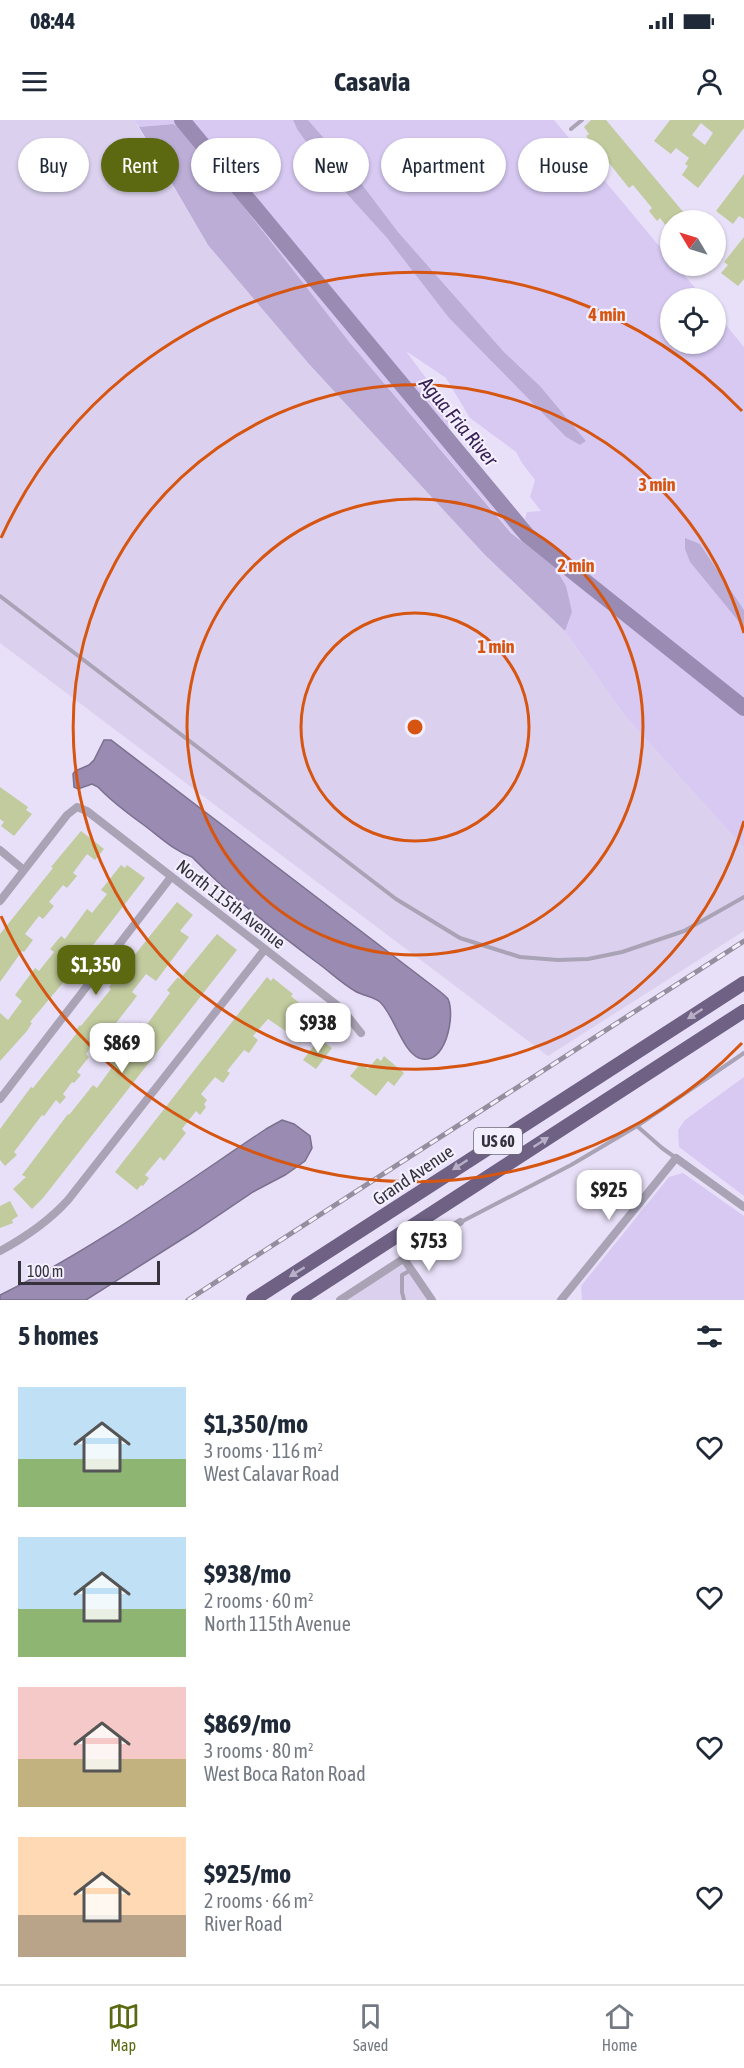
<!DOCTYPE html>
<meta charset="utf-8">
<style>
body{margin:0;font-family:"Asap Condensed",sans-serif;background:#f6f6f7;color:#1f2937;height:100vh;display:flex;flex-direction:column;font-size:22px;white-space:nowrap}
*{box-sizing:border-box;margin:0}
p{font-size:20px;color:#747a83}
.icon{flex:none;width:33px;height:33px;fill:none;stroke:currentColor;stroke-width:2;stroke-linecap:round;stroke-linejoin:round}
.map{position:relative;height:1180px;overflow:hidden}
.drawer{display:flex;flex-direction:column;background:#fff;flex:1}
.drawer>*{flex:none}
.hud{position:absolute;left:18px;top:18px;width:708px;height:54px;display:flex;gap:12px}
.needle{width:39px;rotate:308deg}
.buttons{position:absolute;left:660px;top:90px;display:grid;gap:12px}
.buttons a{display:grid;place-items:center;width:66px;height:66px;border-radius:50%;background:#fff;box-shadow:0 2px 4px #0004;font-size:30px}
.scale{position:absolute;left:18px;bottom:15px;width:142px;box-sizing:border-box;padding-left:6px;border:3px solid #35323b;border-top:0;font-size:16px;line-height:21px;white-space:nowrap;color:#35323b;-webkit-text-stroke:4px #f4effe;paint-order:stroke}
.price{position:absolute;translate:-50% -51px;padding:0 14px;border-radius:12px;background:#fff;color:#222;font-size:20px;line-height:39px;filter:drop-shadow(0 2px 3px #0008)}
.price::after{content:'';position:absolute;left:50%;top:36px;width:18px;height:14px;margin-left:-9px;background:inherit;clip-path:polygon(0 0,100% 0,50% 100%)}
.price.on{background:#5c6910;color:#fff}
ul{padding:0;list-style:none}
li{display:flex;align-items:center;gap:18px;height:150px;padding:0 18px}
li span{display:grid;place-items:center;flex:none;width:168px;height:120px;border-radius:0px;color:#555}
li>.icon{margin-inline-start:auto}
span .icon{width:72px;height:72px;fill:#fffc;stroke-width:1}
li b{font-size:26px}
h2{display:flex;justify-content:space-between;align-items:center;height:72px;padding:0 18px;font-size:26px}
.tag{padding:0 21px;border-radius:27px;background:#fff;box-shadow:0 2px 4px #0004;font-size:21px;line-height:54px}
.tag.on{background:#5c6910;color:#fff}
.status{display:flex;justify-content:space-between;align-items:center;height:42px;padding:0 30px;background:#fff;direction:ltr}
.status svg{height:16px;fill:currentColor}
header{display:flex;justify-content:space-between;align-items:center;height:78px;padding:0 18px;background:#fff;font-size:27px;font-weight:700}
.menu{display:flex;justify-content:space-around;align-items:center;height:84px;border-top:2px solid #e0e1e3;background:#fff;font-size:16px;color:#747a83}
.menu a{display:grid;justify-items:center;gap:3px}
.menu .on{color:#5c6910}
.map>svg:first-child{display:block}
.built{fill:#dbd1ef}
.green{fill:#d7c9f2;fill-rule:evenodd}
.forest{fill:#bbadd6}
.water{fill:#998bb2;stroke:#7b708e;stroke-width:1.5}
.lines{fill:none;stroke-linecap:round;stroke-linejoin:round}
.river{stroke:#998bb2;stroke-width:16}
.building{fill:#c1cb9e;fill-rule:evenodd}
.service{stroke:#a9a3b5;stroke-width:4}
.minor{stroke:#a9a3b5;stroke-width:8}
.trunk{stroke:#6e6184;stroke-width:14}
.rail-casing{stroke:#948e9f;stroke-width:5}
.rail{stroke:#f4effe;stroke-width:3;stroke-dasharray:9;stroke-linecap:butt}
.oneway{fill:#b8afc7}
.ring{fill:none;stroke:#d65511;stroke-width:3}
.labels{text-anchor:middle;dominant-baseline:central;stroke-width:4.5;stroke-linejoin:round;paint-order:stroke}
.shield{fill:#f4effe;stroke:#6e6b76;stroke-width:1.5}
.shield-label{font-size:16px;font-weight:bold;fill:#35323b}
.street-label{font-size:18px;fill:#35323b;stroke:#f4effe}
.water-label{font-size:20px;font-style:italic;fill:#372053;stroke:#f4effe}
.centre{fill:#d65511;stroke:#f4effe;stroke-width:3}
.ring-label{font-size:18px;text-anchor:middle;font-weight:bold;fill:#d65511;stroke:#f4effe;stroke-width:4.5;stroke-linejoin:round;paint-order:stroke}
</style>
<div class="status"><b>08:44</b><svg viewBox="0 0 49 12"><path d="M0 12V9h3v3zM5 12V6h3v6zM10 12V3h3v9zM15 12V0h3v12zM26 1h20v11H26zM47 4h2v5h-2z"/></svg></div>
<header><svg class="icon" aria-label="menu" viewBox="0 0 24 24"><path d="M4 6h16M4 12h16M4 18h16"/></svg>Casavia<svg class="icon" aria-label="person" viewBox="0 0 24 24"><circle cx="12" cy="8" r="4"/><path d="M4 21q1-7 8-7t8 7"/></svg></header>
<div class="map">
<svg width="744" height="1180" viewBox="0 0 744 1180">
<rect width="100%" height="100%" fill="#e8e0f8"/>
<path class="built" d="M0,0H134L208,125L309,244L485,435L565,511L625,596L744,728V811L548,936L0,523Z
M405,1143L427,1180H346Z"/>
<path class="green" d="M134,0H293L297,9L328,53L387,118L449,198L566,317L580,325L586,321L540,266L504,232L398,112L345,42L308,0H554L670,139V146H676L704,178H670V224H716V193L744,227V490L700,424L685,419L690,442L744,508V728L625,596L565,511L572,492L554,446L512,413L350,223L237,78L216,27L173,4L139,7ZM406,231L446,258L470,298L516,332L522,343L535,360L530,377L541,391L527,392L525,399L529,404L519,412L451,335L447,290L434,269Z
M744,957V1076L679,1027L678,1010L685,1000Z
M683,1053L744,1096V1180H582L581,1166L669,1057Z"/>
<path class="forest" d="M293,0H308L345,42L398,112L504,232L540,266L586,321L580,325L566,317L449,198L387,118L328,53L297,9Z
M173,4L216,27L237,78L350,223L511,413L554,446L566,466L572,492L565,511L485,435L309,244L208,125L139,7Z
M685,418L700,424L744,490V508L690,442L685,429Z"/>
<path class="water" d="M104,620H111L434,867C438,870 445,875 448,879C456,896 445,948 419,938C402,931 394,895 380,882C373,876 363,876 355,871C341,863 328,850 315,841C272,809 229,775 192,737C172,730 158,715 141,703C126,692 111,681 98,667L92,664L78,669L74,667L73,654L75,651L89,645L94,640Z
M282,1000L294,1004L310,1016L312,1028L305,1041L285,1055L253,1072L195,1111L86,1180H0V1175C94,1129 179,1067 266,1009Z"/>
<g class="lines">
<path class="river" d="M182,0L527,415L744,588"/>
</g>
<path class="building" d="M591,0H606L690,100H670V111L660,98L657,101L649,91L652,88L633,65L629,68L605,38L608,36L598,23L595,26L586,16L589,14L584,7Z
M670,0H744V8L698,68L682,55L688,46L685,44L689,38L676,28L671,34L654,21ZM701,3L713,13L705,25L692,15Z
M744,54V99L739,96L733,104L716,91Z
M744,117V159L738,166L721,153L728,145L724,142Z
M0,667L28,687L26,690L32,694L14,716L1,706L4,702L0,699Z
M81,711L104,729L95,740L87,734L73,753L77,756L67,768L63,765L49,782L54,786L43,799L39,796L25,814L33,820L24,832L22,831L0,862V814L53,748L51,747Z
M121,745L125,748L127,745L145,758L73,851L30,902L32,903L27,911L0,941V893L8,900L22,881L15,875L35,848L39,851L54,832L50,829L61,816L65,819L87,789L92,793L107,774L101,770Z
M177,782L193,795L180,811L189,817L156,861L146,854L132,872L137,876L113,907L117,910L107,922L99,916L86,934L89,937L77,952L81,955L74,963L72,962L63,974L66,977L60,984L56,980L44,996L42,995L14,1032L17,1035L5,1046L0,1040V1009L31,967L33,968L77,913L75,911L80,905L81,906L111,869L109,867Z
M217,814L237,830L43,1078L32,1089L13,1069L26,1057L22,1055L68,994L69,995L93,965L97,968L113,946L110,944L117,934L121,937L134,920L130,916L140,902L145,907L170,873L167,870L178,857L180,859Z
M267,857L271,861L273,858L293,874L291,876L325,905L314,920L299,909L293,916L268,899L253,916L258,920L249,933L244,930L227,951L230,953L223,963L215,957L201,974L207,980L204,984L206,987L200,995L196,991L182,1009L186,1013L164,1041L160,1037L145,1055L149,1058L143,1066L141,1065L137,1070L115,1052Z
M319,919L332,928L316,949L303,940Z
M384,936L404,953L394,966L388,961L376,976L350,956L361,943L368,949L377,938L381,941Z
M10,1081L18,1096L12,1100L13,1103L0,1108V1086Z"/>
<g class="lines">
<path class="service" d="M571,9L582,0
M0,476L396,779L460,818L520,837L558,840L588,839L622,832L684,811L744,777
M637,1006L662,1028L676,1038
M461,1102L571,1045L637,1006L744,933
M404,1180L402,1172V1155L411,1150"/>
<path class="minor" d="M0,730L24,750
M0,781L67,695L77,687L87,691L342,889L361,913
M0,979L171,757
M0,1131C26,1117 48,1102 68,1080L265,829
M404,1139L432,1180
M340,1180L460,1102
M561,1180L676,1038L744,1087"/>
<path class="trunk" d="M253,1180L744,863
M298,1180L744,891"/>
<defs>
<path id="rail" d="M188,1180L744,821"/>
</defs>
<use href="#rail" class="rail-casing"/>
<use href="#rail" class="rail"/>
</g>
<defs><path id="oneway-solid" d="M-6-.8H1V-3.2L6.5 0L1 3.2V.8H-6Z" transform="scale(1.5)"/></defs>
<g class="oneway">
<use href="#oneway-solid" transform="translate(695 894) rotate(147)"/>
<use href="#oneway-solid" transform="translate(541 1022) rotate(-33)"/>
<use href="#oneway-solid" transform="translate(460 1045) rotate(147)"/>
<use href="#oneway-solid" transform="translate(297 1152) rotate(148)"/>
</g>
<g class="ring">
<circle cx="415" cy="607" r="114"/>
<circle cx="415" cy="607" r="228"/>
<path d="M744 701A342 342 0 1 1 744 513"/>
<path d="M742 923A455 455 0 0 1 1 796M1 418A455 455 0 0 1 742 291"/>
</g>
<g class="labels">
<rect class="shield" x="474" y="1008" width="48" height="26" rx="4.5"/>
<g class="shield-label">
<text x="498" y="1021">US 60</text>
</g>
<g class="street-label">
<text transform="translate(231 784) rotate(38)">North 115th Avenue</text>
<text transform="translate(413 1055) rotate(-34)">Grand Avenue</text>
</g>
<g class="water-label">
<text transform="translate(459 301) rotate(50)">Agua Fria River</text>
</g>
</g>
<circle cx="415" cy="607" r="9" class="centre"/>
<g class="ring-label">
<text x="607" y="201">4 min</text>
<text x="657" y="371">3 min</text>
<text x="576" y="452">2 min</text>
<text x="496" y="533">1 min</text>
</g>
</svg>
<div class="buttons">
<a><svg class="needle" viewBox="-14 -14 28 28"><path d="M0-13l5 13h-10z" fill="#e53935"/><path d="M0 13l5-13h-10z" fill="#747a83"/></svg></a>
<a><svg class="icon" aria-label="locate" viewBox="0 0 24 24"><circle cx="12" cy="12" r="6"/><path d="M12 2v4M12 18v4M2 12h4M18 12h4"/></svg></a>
</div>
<div class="scale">100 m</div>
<b class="price on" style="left:96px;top:876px">$1,350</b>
<b class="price" style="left:318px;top:934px">$938</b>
<b class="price" style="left:122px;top:954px">$869</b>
<b class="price" style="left:609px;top:1101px">$925</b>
<b class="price" style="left:429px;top:1152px">$753</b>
<div class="hud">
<a class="tag">Buy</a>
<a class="tag on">Rent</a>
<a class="tag">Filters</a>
<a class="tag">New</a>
<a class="tag">Apartment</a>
<a class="tag">House</a>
</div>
</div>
<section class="drawer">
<h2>5 homes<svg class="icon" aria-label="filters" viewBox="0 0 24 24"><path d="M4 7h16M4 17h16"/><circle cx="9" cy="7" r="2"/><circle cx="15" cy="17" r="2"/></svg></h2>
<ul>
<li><span style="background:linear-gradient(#bfe0f5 60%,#8fb573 0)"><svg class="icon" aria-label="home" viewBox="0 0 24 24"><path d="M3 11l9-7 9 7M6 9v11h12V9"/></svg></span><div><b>$1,350/mo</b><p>3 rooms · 116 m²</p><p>West Calavar Road</p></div><svg class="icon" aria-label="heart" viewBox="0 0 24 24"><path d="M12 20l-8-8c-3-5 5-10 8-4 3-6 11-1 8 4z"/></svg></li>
<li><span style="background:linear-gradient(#bfe0f5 60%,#8fb573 0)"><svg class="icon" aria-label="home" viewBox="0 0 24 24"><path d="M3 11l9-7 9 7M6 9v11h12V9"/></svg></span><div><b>$938/mo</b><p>2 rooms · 60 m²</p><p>North 115th Avenue</p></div><svg class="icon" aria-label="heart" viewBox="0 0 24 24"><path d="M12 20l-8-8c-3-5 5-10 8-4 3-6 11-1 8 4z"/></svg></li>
<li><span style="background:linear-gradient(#f6c9c9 60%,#c2b280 0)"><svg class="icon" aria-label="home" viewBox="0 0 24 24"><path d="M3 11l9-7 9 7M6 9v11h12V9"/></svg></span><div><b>$869/mo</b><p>3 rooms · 80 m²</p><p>West Boca Raton Road</p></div><svg class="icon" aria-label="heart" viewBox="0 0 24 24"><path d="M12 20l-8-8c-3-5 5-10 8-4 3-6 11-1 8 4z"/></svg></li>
<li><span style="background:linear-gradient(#ffd9b3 65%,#b9a48a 0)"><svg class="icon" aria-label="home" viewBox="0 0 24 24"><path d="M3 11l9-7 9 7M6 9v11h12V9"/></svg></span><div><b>$925/mo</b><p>2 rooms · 66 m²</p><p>River Road</p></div><svg class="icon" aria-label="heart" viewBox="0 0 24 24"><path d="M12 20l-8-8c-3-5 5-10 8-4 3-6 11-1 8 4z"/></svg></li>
</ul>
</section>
<nav class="menu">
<a class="on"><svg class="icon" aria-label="map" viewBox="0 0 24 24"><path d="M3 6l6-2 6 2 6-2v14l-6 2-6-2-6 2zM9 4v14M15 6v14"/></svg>Map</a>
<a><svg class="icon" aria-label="saved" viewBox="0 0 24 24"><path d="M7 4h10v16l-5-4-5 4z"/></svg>Saved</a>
<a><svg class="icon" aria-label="home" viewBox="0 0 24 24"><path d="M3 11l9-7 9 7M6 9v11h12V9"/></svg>Home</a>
</nav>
